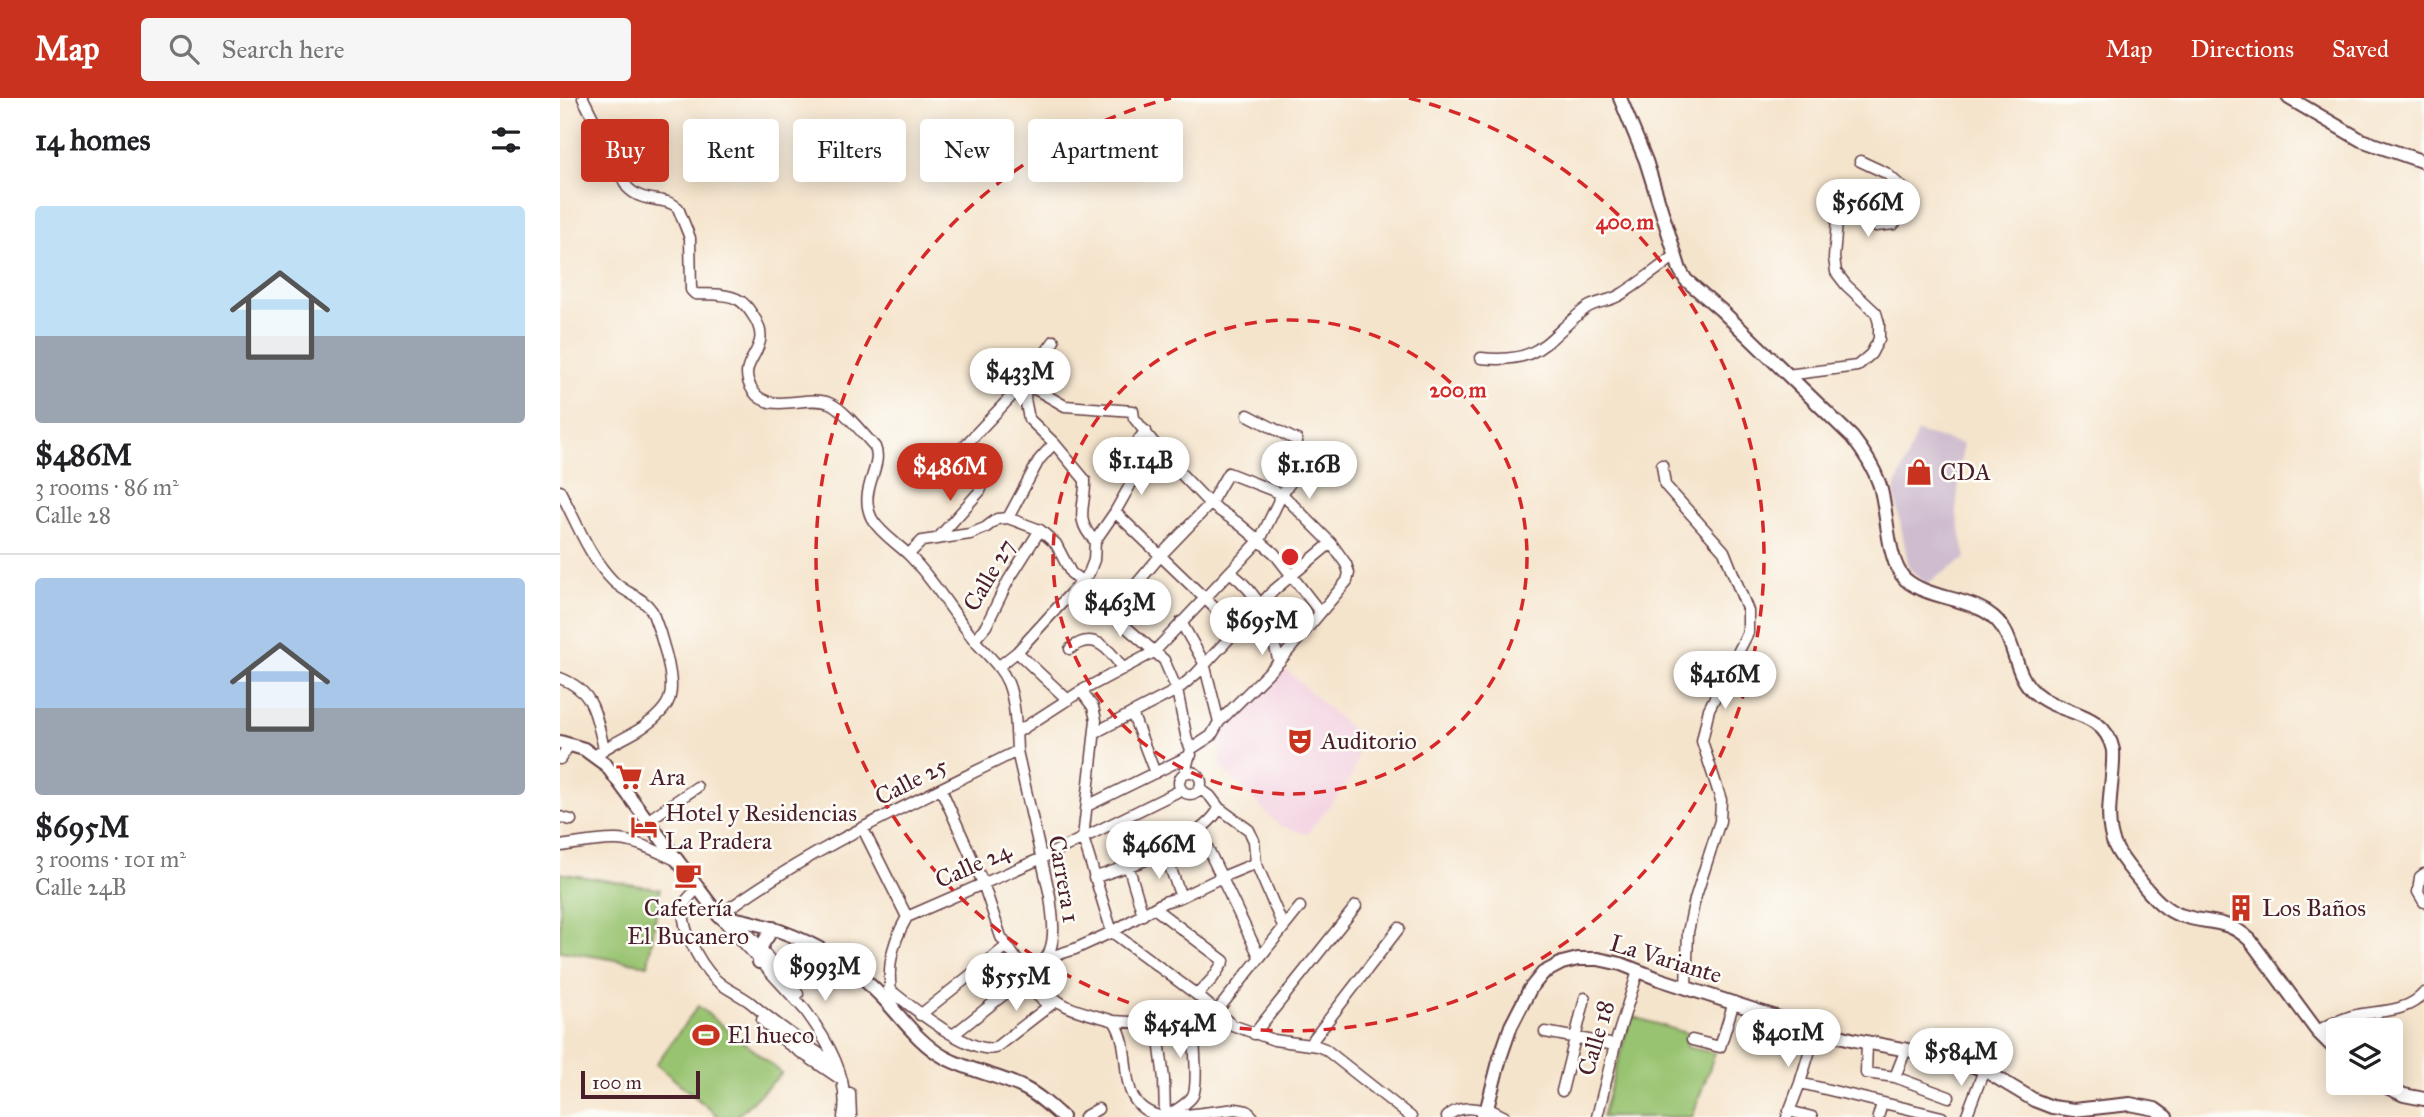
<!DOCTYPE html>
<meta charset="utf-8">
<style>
body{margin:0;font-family:"IM FELL Great Primer",serif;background:#f6f6f6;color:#202124;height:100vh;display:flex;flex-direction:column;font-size:26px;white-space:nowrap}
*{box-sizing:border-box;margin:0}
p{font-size:23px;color:#757577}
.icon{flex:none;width:38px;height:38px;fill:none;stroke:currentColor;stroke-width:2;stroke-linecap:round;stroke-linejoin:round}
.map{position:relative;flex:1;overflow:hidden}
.side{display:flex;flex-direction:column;background:#fff;width:560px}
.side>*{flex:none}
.hud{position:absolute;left:21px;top:21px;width:665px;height:63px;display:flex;gap:14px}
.tools{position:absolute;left:1766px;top:920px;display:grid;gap:14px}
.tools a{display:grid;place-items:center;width:77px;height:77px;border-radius:7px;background:#fff;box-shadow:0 4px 18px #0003;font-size:35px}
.scale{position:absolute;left:21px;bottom:18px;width:119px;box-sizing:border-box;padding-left:7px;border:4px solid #4a1f2b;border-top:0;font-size:19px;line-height:24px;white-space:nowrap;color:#4a1f2b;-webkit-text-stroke:5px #fdfcf7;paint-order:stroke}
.price{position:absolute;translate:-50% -60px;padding:0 16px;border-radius:24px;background:#fff;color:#222;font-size:23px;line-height:46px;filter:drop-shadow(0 2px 4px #0008)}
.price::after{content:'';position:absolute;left:50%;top:42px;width:21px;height:16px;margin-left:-10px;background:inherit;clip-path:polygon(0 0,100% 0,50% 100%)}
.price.active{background:#c8321e;color:#fff}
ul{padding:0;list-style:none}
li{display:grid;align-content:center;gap:14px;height:371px;padding:0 35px}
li+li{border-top:2px solid #e0e0e0}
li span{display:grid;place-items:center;height:217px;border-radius:7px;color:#555}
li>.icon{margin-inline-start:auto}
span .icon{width:126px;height:126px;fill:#fffc;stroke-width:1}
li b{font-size:30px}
h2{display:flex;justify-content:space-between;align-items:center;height:84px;padding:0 35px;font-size:30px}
.pill{padding:0 24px;border-radius:7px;background:#fff;box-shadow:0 4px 18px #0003;font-size:24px;line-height:63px}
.pill.active{background:#c8321e;color:#fff}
header{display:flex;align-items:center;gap:42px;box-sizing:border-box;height:98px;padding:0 35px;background:#c8321e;color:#fff}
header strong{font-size:33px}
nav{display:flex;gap:38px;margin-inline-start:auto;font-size:24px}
.search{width:490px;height:63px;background:#f6f6f6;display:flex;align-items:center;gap:18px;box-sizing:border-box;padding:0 24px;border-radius:7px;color:#757577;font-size:26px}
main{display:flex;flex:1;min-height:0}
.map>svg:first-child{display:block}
.built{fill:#f3cfe0}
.industrial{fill:#cfbdcf}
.green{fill:#98c370;stroke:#71714e;stroke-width:2}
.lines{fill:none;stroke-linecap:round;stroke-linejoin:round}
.minor-casing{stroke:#643d43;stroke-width:13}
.major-casing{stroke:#643d43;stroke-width:16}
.minor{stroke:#fff;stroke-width:10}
.major{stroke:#fff;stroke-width:12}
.ring{fill:none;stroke:#d62828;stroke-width:3.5;stroke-dasharray:12 9}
.labels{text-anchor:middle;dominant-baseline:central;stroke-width:5;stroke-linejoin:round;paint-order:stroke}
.poi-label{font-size:24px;fill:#4a1f2b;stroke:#fdfcf7;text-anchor:start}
.street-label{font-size:24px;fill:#4a1f2b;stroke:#fdfcf7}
.centre{fill:#d62828;stroke:#fdfcf7;stroke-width:3.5}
.ring-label{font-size:21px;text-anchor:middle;font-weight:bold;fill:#d62828;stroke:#fdfcf7;stroke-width:5;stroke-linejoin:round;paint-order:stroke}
</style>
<header>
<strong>Map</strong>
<div class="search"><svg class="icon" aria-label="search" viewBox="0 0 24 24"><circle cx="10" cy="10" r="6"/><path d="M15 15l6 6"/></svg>Search here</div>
<nav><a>Map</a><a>Directions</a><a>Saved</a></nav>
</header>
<main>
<section class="side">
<h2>14 homes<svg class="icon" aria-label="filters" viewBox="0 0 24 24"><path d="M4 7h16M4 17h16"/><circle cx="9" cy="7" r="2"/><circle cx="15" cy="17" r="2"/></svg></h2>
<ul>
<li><span style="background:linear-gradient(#bfe0f5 60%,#9aa5b1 0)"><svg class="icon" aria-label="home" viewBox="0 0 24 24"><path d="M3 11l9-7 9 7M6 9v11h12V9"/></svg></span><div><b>$486M</b><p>3 rooms · 86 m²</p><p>Calle 28</p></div></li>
<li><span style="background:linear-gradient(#a9c7e8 60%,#9aa5b1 0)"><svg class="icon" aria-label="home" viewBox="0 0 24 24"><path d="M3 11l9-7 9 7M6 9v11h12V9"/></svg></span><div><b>$695M</b><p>3 rooms · 101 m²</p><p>Calle 24B</p></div></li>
</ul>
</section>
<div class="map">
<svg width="1864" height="1019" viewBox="0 0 1864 1019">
<rect width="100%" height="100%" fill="#fdfcf7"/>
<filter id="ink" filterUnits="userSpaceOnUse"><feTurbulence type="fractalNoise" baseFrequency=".0143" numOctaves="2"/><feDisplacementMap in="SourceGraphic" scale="14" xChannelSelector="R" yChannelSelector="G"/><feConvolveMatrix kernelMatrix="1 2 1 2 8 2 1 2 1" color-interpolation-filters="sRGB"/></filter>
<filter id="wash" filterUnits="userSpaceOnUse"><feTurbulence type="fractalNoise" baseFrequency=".00686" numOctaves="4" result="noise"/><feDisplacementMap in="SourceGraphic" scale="28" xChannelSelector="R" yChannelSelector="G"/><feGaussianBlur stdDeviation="1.57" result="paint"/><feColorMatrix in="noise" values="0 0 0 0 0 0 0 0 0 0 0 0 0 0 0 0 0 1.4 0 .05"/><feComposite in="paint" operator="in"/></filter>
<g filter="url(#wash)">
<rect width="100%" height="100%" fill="#f5e4cc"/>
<path class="built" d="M723,569L802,641L791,681L747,736L720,728L660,669V633Z"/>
<path class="industrial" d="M1357,334L1403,346L1396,413L1406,460L1366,486L1349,470L1334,393Z"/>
<path class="green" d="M0,775L100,791L88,867L0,853Z
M138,908L222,975L176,1019H159L96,966Z
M1071,918L1129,936L1126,949L1155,955L1132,1019H1042Z"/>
</g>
<g filter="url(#ink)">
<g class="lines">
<defs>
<path id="minor" d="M23,0L67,89C84,107 104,97 118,110L130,140L131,192L135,196C148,197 165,195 177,201C184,204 188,210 192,216C219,254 171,260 193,293C209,317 246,296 269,305C283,310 304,337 315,349C324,369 297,392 312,421C321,436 338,446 350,458C375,484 393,515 415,543C426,556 441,568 448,585C456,605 456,632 457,653L490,798C492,816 496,835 490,852C488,859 481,865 479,871C478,876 481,883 483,887C497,912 529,915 554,923C577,956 550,1006 602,1019
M921,260C981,266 984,243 1025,211C1035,203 1049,204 1060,197C1079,186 1096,171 1114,159
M1227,277L1297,268L1311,256L1319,241V225L1316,215L1286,187L1276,174L1274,160L1277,123L1285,117L1316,128L1334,126L1346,107L1345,92L1326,75L1300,63
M462,287L477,292L505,308L573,313L574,320L606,360L650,406L678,425L714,455L760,514
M466,288L465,301L469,321L494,345L525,382C526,408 513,421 535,443
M1102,367L1105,387L1164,453L1188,513V535L1149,611L1142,643L1161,702L1160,723L1135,801L1128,834L1126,889
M0,393C16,423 29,459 53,483C65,495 83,499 92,513C100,533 115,578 110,598C108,609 95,621 86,627C70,639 50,645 35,658
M555,414L661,516L673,535
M448,420L479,362L494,345
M379,439L420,393L423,386L411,371L396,360L397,356L462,287L494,243
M535,443L555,414L581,368L579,341L586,333
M349,456L362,443L410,436L425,430L437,421L448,420L480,432L496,446L511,475L523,484L531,495L566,529L604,562L617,592L627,642L631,651
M670,474C705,501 708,524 719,564
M701,506L713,493L771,445
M552,515L601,457L650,406L668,375L722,396L771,445L786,466L789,475L787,483L719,564L659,624L651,638L631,651L625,675
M621,524L644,565L659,624
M414,542L426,528L448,483L480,432
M510,551C533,532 549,550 563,571
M457,554L508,602
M438,569L457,554L529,475L534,462L535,443
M0,580C36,594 35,617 44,650
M521,593L533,609L536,622L523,740L552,834L637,897L672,927L714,942L757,948L765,951L851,1019
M572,615L595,675
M536,634L617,592L636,576L687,521
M456,635L521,593L594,554L700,442L722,396L733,381L737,369V342L732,340L688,317
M0,661L10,646
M619 685a11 11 0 1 1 22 0a11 11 0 1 1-22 0Z
M381,691L423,785L441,839L457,862L461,883L489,908
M640,691L650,698L659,710L689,732L694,743L696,765L723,828
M527,708L631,657
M0,719L11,722
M87,723L137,689
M303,731L347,819
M639,732L699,858
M0,748C18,746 39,741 57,742C78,743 98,754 116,762
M605,755L621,799
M568,767L583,817
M1864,776L1860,779L1858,794L1864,804
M534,780C557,771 581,765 603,755C618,749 653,725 659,710
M137,791C133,795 129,799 126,803C116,825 140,866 155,881C166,892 180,896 191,905C218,928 246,947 275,966
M594,810L664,863L653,880L637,897
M173,820L193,841L238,896
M487,860L515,851L552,834L604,804L621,799L662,779L696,765
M329,891C350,908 409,956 435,950L493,905
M334,911C326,877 329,850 347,819L482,760L621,692
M657,913L740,809
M360,917L447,848
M202,922L227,945L282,982
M554,923L632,928C634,940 639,990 632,999C626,1007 614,1013 606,1019
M597,926L604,981L605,1019
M1757,933C1768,927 1780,922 1792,918C1817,912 1846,916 1864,895
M985,934L1055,947
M694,936L796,808
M393,937L461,883
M1132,942L1160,949L1174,904
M1307,944L1306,975L1335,979L1346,951
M749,947L839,830
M1335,979L1389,999
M1240,985L1382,1019
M1002,993L1025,900
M290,995L291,1019
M927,1010L945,1019
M1229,1013L1252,1019
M283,1019C291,981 267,942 245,912L159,818C250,750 355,704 457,653
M524,1019L538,1011
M610,1019L676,1011L687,1013L693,1019
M887,1019C897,1008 912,1009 926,1013
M1037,1019L1055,947L1078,873
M1227,1019L1240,985L1256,932
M1318,1019L1322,1006
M1406,1019L1424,972"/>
<path id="major" d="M1060,0L1086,63L1120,172L1126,182L1161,212L1292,339C1303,353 1313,368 1319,385C1328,410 1326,463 1345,481C1366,500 1404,499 1428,515C1458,534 1450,574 1475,595C1501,618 1544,611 1553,652C1555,682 1542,719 1555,748C1561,761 1571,772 1580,783C1590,796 1604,812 1620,817C1649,827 1665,819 1690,842L1757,933L1778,954
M1729,0L1801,42L1864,64
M0,644L24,651L46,667L159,818C221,827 279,853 323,900C342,920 359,945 384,959C409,973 438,977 464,990C478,997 490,1008 502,1019
M199,864L202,847L213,830
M1818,985L1844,997L1864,1001
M922,1019L927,1010L940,960L951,928L970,891L983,875L1002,865L1018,861H1038L1061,866L1099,881L1256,932L1295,942L1395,961L1424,972L1474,1002L1492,1009L1514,1012L1570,1006L1595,1011L1606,1019"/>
</defs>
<use href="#minor" class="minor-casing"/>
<use href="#major" class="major-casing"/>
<use href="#minor" class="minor"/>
<use href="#major" class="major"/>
</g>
</g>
<g class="ring">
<circle cx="730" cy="459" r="237"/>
<path d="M849 0A474 474 0 1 1 611 0"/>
</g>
<defs>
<symbol id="shop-bare" viewBox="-9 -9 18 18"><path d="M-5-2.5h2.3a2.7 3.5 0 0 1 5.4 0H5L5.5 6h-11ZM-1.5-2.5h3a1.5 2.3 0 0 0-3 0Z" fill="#c8321e" stroke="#fdfcf7" stroke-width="2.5" paint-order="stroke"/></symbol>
<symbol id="theatre-bare" viewBox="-9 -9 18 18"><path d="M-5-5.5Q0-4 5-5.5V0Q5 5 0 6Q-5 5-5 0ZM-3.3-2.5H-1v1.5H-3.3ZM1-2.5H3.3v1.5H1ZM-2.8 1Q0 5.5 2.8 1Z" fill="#c8321e" stroke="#fdfcf7" stroke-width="2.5" paint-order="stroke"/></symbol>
<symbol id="supermarket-bare" viewBox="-9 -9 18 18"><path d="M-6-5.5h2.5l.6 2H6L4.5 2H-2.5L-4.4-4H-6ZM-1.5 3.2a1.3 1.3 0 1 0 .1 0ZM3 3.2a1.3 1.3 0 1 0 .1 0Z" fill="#c8321e" stroke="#fdfcf7" stroke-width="2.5" paint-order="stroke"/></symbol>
<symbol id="hotel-bare" viewBox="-9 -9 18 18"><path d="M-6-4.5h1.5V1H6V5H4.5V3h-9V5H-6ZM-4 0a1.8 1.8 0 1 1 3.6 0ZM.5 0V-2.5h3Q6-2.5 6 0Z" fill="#c8321e" stroke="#fdfcf7" stroke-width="2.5" paint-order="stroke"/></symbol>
<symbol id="cafe-bare" viewBox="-9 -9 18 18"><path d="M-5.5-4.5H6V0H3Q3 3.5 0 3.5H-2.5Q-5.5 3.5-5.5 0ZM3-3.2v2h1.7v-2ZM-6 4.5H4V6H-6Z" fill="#c8321e" stroke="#fdfcf7" stroke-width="2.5" paint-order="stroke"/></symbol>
<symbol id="building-bare" viewBox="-9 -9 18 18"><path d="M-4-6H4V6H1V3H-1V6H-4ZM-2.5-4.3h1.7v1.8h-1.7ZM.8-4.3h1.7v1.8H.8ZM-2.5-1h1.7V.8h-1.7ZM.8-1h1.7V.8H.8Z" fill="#c8321e" stroke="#fdfcf7" stroke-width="2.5" paint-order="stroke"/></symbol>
<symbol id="stadium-bare" viewBox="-9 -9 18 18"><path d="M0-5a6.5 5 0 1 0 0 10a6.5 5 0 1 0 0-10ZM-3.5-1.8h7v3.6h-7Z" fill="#c8321e" stroke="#fdfcf7" stroke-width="2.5" paint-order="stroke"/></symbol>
</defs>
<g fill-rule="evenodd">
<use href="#shop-bare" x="1340" y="355" width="38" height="38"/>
<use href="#theatre-bare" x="721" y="624" width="38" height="38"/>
<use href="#supermarket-bare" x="50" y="660" width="38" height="38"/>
<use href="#hotel-bare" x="65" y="710" width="38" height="38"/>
<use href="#cafe-bare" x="109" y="758" width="38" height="38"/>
<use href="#building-bare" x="1662" y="791" width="38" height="38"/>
<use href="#stadium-bare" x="127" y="918" width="38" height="38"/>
</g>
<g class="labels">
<g class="poi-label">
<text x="1380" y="374">CDA</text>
<text x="761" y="643">Auditorio</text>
<text x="90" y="679">Ara</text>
<text x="105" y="715">Hotel y Residencias<tspan x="105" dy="28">La Pradera</tspan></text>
<text x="128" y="810" text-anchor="middle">Cafetería<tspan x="128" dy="28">El Bucanero</tspan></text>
<text x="1702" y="810">Los Baños</text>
<text x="167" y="937">El hueco</text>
</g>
<g class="street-label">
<text transform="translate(429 477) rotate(-60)">Calle 27</text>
<text transform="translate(351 683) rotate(-27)">Calle 25</text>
<text transform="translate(413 767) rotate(-24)">Calle 24</text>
<text transform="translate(504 781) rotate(80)">Carrera 1</text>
<text transform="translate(1106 861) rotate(17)">La Variante</text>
<text transform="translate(1036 940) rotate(-74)">Calle 18</text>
</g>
</g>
<circle cx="730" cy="459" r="10" class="centre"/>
<g class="ring-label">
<text x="1065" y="131">400 m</text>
<text x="898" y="299">200 m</text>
</g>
</svg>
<div class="tools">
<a><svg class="icon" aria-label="layers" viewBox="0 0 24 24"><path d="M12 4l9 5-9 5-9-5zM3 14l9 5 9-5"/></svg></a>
</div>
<div class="scale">100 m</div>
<b class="price" style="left:1308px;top:141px">$566M</b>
<b class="price" style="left:460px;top:310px">$433M</b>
<b class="price" style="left:581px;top:399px">$1.14B</b>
<b class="price" style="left:749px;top:403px">$1.16B</b>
<b class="price active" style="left:390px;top:405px">$486M</b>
<b class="price" style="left:560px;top:541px">$463M</b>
<b class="price" style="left:702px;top:559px">$695M</b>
<b class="price" style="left:1165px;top:613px">$416M</b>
<b class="price" style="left:599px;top:783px">$466M</b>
<b class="price" style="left:265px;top:905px">$993M</b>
<b class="price" style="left:456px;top:915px">$555M</b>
<b class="price" style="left:620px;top:962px">$454M</b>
<b class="price" style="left:1228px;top:971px">$401M</b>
<b class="price" style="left:1401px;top:990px">$584M</b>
<div class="hud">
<a class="pill active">Buy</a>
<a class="pill">Rent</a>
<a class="pill">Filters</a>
<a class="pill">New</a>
<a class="pill">Apartment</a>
</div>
</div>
</main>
